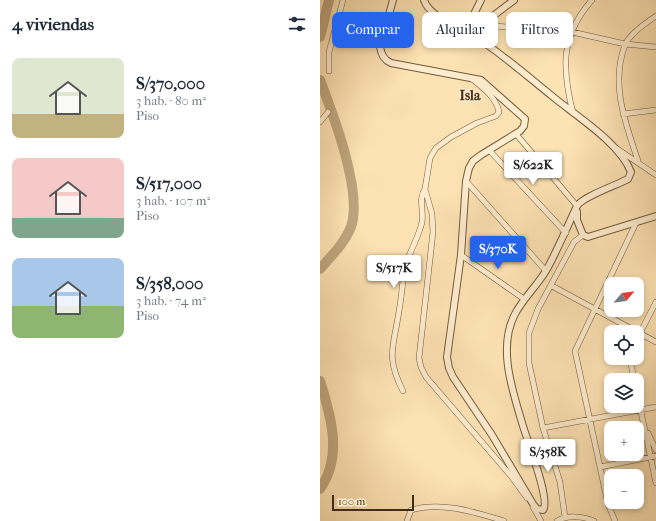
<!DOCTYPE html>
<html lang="es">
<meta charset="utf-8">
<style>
body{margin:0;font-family:"IM FELL French Canon",serif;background:#f2f2f3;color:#1f2937;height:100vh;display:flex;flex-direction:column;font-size:15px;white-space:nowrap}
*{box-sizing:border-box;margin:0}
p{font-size:13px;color:#747a83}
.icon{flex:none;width:22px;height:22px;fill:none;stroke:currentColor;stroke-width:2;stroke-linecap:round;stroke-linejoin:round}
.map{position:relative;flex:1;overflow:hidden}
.details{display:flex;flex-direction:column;background:#fff;width:320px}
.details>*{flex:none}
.banner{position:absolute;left:12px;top:12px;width:264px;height:36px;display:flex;gap:8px}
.needle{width:26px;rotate:61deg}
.controls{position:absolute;left:284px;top:277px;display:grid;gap:8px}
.controls a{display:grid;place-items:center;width:40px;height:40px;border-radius:8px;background:#fff;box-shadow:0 2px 6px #0003;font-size:20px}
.scale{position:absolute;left:12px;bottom:10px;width:82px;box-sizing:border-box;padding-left:4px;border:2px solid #442d15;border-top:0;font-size:11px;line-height:14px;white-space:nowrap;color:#442d15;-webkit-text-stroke:3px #feecce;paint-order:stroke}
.price{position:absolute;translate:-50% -34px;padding:0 9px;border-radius:4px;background:#fff;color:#222;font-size:13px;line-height:26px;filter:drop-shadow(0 1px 2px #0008)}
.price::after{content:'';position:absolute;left:50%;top:24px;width:12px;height:9px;margin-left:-6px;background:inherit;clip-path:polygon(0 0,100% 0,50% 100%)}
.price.selected{background:#2563eb;color:#fff}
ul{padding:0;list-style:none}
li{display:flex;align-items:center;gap:12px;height:100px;padding:0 12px}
li span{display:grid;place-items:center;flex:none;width:112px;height:80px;border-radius:8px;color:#555}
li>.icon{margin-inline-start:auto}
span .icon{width:48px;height:48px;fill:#fffc;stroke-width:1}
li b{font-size:17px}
h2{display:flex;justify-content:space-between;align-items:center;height:48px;padding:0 12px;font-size:17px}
.tag{padding:0 14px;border-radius:8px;background:#fff;box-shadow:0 2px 6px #0003;font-size:14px;line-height:36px}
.tag.selected{background:#2563eb;color:#fff}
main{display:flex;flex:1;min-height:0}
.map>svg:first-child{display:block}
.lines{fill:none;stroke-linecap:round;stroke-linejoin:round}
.river{stroke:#bea47d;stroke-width:10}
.minor-casing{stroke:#725a3c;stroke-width:6}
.tertiary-casing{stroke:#725a3c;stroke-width:8}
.minor{stroke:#feecce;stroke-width:5}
.tertiary{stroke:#feecce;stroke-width:6}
.labels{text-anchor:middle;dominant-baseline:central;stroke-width:3.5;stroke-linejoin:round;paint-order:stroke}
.neighbourhood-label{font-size:14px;font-weight:bold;fill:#442d15;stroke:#feecce}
</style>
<main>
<section class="details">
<h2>4 viviendas<svg class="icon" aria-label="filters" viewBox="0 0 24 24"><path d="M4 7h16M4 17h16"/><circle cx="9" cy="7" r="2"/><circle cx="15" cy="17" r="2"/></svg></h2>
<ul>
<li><span style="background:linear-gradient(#dfe7d0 70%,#c2b280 0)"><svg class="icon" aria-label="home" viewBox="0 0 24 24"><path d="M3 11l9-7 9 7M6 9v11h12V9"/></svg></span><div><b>S/370,000</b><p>3 hab. · 80 m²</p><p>Piso</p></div></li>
<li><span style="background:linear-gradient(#f6c9c9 75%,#7fa58c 0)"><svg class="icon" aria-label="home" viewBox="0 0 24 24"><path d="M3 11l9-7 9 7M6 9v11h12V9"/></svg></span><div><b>S/517,000</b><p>3 hab. · 107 m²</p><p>Piso</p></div></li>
<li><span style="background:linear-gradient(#a9c7e8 60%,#8fb573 0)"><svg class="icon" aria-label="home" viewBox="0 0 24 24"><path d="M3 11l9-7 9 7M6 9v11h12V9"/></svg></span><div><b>S/358,000</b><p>3 hab. · 74 m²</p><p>Piso</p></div></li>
</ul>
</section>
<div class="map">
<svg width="336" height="521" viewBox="0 0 336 521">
<rect width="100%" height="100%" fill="#fde2b3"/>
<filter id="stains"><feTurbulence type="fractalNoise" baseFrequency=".005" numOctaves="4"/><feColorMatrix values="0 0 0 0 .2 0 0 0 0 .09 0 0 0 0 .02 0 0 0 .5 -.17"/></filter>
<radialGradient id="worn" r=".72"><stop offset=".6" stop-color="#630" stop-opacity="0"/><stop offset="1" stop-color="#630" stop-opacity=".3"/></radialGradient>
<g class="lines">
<path class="river" d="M0,37L9,0
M0,80C13,114 43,192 31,227C24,244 12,255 0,269
M0,381C11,416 23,456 0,489"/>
<defs>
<path id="minor" d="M162,25L252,32L305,44L336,47
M9,71V52L23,0
M151,78C163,88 176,97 179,112L176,116L157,123L131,137L116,148L110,158L105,189L112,214L113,232L99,358L101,367L106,377L191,476L207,498
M253,113C242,69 240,36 272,0
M303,114L336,110
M0,122L8,112
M196,134L257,206
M296,148L336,175
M169,150L246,233
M318,161C306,124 290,85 305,45C309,35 327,22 336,16
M146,181L226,271
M141,255L204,299
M232,286L336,342
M317,339L336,302
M310,358L314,380
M83,391C65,356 74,346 79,311C82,296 82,280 86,265C90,250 99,237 102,222C104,211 98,199 105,189
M317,393L336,483
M223,428L336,407
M328,433L336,450
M280,467L336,456
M213,507L221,521
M245,517L240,482L223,428L209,363V333L218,309L254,242L263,235
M87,521L91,510C122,501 154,512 184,521
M237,521C247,515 263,516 274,521
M295,521L288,504L255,351L316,223"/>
<path id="tertiary" d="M73,0L60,47C61,54 64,60 71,63L161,80L205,119L204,126L200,131L161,155L153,161L149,168L146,181L141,255L127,357L129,368L133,377L172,435L213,504L217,509L223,510C231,501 207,440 203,426C193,392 177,348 195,314C204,297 218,285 227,269C238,249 247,227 257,206C262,197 297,185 308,179L311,172C300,143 256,116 232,96C206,75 181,53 153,35C138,25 110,18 104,0
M151,33L194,0
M151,33L153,16L161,0
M257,212V220L263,235L268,237L336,216"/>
</defs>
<use href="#minor" class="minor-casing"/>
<use href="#tertiary" class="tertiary-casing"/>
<use href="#minor" class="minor"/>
<use href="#tertiary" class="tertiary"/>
</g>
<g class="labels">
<g class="neighbourhood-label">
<text x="150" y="95">Isla</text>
</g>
</g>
<rect width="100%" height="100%" filter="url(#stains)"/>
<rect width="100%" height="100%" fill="url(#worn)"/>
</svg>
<div class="controls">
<a><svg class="needle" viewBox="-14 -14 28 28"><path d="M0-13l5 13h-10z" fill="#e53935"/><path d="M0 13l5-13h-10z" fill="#747a83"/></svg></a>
<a><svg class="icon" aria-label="locate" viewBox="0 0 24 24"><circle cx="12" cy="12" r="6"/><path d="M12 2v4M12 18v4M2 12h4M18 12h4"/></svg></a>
<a><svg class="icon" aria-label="layers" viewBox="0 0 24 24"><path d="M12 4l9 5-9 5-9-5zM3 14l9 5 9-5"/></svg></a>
<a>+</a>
<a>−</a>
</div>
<div class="scale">100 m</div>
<b class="price" style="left:213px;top:186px">S/622K</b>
<b class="price selected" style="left:178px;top:270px">S/370K</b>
<b class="price" style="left:74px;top:289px">S/517K</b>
<b class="price" style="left:228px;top:473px">S/358K</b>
<div class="banner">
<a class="tag selected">Comprar</a>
<a class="tag">Alquilar</a>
<a class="tag">Filtros</a>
</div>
</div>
</main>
